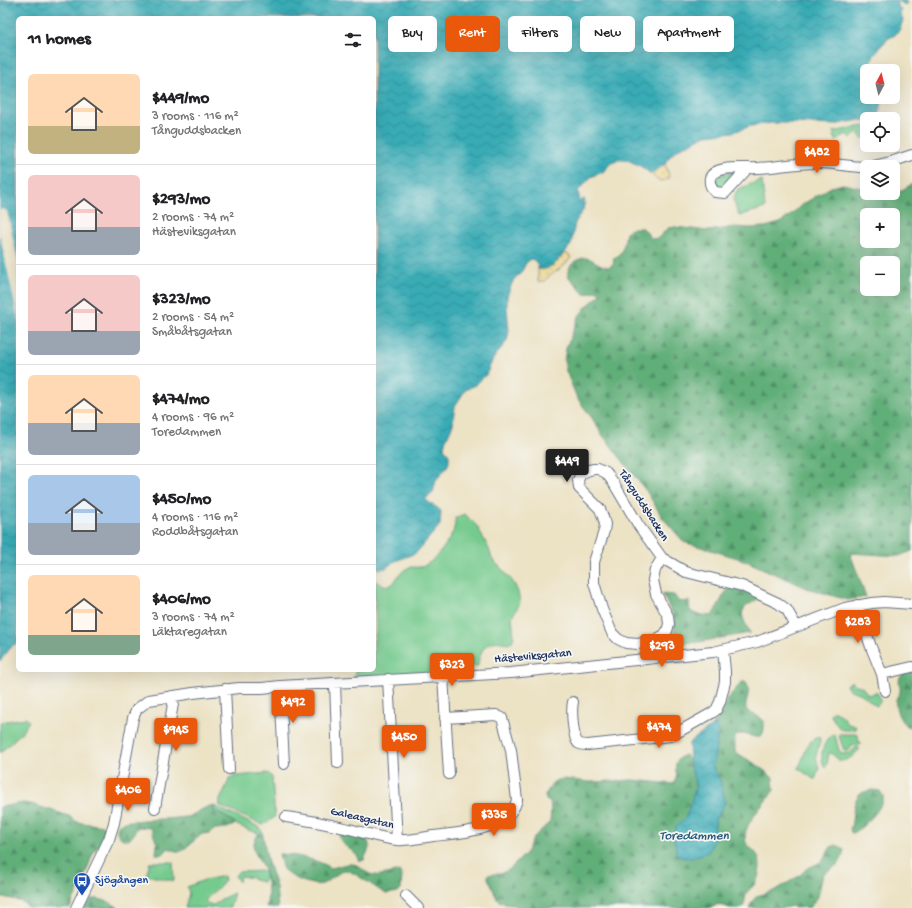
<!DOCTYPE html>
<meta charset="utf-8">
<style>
body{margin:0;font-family:"Gochi Hand",sans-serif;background:#f2f2f2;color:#202124;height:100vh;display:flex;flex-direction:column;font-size:15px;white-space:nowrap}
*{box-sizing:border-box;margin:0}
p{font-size:13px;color:#757577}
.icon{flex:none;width:22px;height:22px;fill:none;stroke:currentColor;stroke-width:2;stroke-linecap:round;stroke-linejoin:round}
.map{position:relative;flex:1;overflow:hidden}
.panel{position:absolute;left:16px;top:16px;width:360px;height:656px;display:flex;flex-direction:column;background:#fff;border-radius:6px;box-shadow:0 4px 16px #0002}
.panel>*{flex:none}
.banner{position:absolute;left:388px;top:16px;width:380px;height:36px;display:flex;gap:8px}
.needle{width:26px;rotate:7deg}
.controls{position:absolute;left:860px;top:64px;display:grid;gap:8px}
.controls a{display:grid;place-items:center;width:40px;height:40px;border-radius:6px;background:#fff;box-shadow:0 4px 16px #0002;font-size:20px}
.price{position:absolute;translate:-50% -34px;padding:0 9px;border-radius:4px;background:#ea580c;color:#fff;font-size:13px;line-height:26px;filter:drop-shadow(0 1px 2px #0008)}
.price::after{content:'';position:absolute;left:50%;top:24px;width:12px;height:9px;margin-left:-6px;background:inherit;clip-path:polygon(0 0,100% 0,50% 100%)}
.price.on{background:#222;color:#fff}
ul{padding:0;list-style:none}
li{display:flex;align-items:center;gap:12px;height:100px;padding:0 12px}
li+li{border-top:1px solid #e0e0e0}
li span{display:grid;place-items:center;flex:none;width:112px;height:80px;border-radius:6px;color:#555}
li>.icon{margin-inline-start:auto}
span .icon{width:48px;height:48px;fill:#fffc;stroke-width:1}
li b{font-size:17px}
h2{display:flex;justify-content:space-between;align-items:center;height:48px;padding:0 12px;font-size:17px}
.tag{padding:0 14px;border-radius:6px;background:#fff;box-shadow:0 4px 16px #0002;font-size:14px;line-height:36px}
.tag.on{background:#ea580c;color:#fff}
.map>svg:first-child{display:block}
.green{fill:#75ca8d;stroke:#487c76}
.forest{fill:url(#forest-firs);stroke:#3e6e6b;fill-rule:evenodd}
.sand{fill:url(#sand-dots);stroke:#84847e}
.water{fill:url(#water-waves);stroke:#2a6d8a}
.pier{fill:#ece2c4}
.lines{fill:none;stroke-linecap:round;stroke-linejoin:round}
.ferry{stroke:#265a7c;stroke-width:1;stroke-dasharray:5 4;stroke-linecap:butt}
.minor-casing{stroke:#646e82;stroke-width:12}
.minor{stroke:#fff;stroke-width:10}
.labels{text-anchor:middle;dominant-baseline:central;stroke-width:3.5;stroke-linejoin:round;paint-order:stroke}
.street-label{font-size:12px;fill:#1b2f5e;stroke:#f6f6f2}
.transit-label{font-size:12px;fill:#164399;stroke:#f6f6f2;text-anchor:start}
.water-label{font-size:13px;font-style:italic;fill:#265a7c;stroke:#f6f6f2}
</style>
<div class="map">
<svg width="912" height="908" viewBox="0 0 912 908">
<defs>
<pattern id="forest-firs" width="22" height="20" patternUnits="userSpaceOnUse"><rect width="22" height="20" fill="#60ae78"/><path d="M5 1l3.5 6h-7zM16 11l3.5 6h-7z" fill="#4e8e66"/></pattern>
<pattern id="sand-dots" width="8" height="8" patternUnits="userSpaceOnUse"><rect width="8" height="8" fill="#eeda9e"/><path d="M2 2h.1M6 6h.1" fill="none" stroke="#ccbb8a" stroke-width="1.8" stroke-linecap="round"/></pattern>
<pattern id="water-waves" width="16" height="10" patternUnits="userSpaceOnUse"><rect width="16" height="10" fill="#39abb5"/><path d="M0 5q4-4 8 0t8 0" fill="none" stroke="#2f8c96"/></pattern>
</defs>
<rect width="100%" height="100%" fill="#f6f6f2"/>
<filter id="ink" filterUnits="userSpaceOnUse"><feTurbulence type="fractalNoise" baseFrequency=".025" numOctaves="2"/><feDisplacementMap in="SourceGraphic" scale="8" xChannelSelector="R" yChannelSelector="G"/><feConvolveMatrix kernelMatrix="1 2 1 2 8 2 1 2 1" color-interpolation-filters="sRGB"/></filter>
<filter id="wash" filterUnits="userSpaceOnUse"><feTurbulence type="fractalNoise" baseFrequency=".012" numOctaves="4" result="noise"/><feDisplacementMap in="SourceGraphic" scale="16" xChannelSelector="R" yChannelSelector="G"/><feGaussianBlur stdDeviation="0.9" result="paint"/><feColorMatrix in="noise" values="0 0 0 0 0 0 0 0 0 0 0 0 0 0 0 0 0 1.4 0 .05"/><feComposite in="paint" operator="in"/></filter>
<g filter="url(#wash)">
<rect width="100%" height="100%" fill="#ece2c4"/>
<path class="green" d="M867,126V138H862L857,133L851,138L846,134L836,141L833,132L858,127Z
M738,171L725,186L720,187L714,183V176Z
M762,180L765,208L739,216L733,199L738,189Z
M465,514L477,526L489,549L492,559L500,567L514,583L518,592L520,603L512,617L514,636L512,642L508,644C490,636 479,648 478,666L453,667V674L355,678V670H374V640L376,632L374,580C398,595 391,576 408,568C412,566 415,568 420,567C433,565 450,541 454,529C455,525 455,521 456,517Z
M852,681L855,685C862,685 864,689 868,695L876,692C881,696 882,702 877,706L875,705C870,702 865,695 859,693C853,690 849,692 846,685Z
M833,711H835L844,718L848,724L856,726L855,729C838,733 838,726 830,714Z
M26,718L29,721L22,732L0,753V722Z
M833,734L835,735L839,750L842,754L850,753L856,747H858L860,749C853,756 850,760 840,761L831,753H829L827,764L825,768C818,757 823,741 833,734Z
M839,734H857L860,743L859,745H854L847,751H844L839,736Z
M817,737L821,738L816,756L819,768L815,780L798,768C805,758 804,743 817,737Z
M268,773L272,777L275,817L263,825L220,806L219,802L230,778L236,776Z
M214,806L257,826L261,829L263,836C258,832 253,832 248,830C237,825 223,819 214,810Z
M150,862H173L174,881L146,875Z
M264,871L266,879L263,882L253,880V878L240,876L239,882L235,876L238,872Z
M224,876L225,880C219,888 211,893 205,901L209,904L214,905L221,899L234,893L230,908H185L189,893L187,887L204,880Z"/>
<path class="forest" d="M843,184L867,189V193H877L881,195L887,196L895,194L912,184V551L899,556L850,553L866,597L847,600L807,588L741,559L684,542L662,517L647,492L601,433L592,418L577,398L566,371L564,361L566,348L579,316L587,306L601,294L598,291H595L585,295L568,276C567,270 570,266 574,262C590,251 595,266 609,267L614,263L613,259C624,252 624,245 626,232L633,228H643L652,239L658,238L668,228L675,227L709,231L735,227L748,228L765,227L780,223L791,215L800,206L831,187ZM867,215H893V241H867ZM867,263H893V289H867Z
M732,586L760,598C738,610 739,611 750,633L698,642L672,644C677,618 674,616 662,594L674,595L679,602L689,601L690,611L696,614L712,616L725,593Z
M912,671V727C902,728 894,709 896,700C896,697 899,695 900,692C901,686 897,681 901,676C903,673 908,672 912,671Z
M742,682H746C752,694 745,697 746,709C753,717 757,713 764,721C766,752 746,727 735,736V752L759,766L773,778L774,790C765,803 745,822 745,837C745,846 751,847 755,852C763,860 760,876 755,884C753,887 748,890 747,893C744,898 746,903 742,908H730L718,904L711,908H517L513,904C497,903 498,901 492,887C491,882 487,880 488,875L505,872L510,869L521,858L525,855L534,837L550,822L551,808L550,802L546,800L545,796L552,783L557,780L564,779L590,782L633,780L674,784L677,775C674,767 675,758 685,755L688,758L691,768L695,782V790L686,817L676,827L674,841L676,847V855L707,852L714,841L715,820L725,803L720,780L713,768L718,731L714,724L720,716L725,705L727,699Z
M872,790L880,791C881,793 884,796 883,799C881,810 862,829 852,834L850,830C855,815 850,808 860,793Z
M23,803L31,804L54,811L69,816L77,822L104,826L106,830L104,839L93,853L84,878L70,908H29L22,902L16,900L8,898L0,897V807Z
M210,806H214V810L234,822V825L227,828L215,829L210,833L202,834L183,850L179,852L168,848L165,852L160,855L156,854L157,844L151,828L139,827L136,829L134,834L129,840C120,840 114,833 119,824C128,820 135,821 144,820C157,819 171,819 185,817C195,816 201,808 210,806Z
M342,832C351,834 371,834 369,848C368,852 365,856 364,860L360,861C356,850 343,848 339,837Z
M259,833L263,836L268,863L276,887L278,908H266C269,896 268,879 263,867C256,852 248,850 259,833Z
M836,845L841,847L844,850C841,866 835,866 823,874L818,897L810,907L794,908L793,906L783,908H749L753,900L757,896L776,890L799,876L806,869L821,862L831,847Z
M279,854C293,854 319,860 331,868C338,867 345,863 352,864C358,864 361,869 366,872C377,879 387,873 399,871L402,876L401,889L398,892L386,894C379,890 351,870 346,870C338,871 331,881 322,884C313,887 289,877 283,869C281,865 280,858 279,854Z
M91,899C100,898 111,902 119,908H82Z"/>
<path class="sand" d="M665,164L669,175L668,179C660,183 657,180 651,174Z
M565,252L571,257C565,268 551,273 543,282H538V269C551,269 557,262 565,252Z"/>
<path class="water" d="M0,0H903L907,2V5H904L899,1L896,3L901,10L900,14L903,20L900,29L895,35L889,38L880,47L867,66V97H884L877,119H867V121L860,120L833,125L793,123H771L751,126L733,132L706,135L680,148L670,156L665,164L651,174L642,167L628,160H616L611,163L603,172L591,177L578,191L580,202L583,199L585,200L583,210L575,223L571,245L555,264L546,269H538V265L534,260L531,259L526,263L521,273L514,279L510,288L507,296V308L509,330L507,341L493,359L486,375L474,386L466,389L455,406L453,424L445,442L444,448L449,454V462L447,467L436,480L433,493L425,499C430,504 436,506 441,511L440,525L416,553L393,562L386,568L380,569L374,567V18H18V643L13,645L0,661Z
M714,724L718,731L713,768L720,780L724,794L725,803L715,820L714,841L708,852L692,858H684L676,855V847L674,841L676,827L686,817L695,790V782L690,764L689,743Z"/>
<path class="pier" d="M3,209L7,211L18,261V318L0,235V210Z"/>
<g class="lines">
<path class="ferry" d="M0,4L49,0"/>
</g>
</g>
<g filter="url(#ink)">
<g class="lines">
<defs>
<path id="minor" d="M747,169L725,193L715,192C711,188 709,184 710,178C715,164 746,169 758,168C779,167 799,162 819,163C834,163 850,167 865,167C881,166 897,160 912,155
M662,558L655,570L653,580L656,594L668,616L669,624L667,631L664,635L657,639L638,644L626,643L618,639L612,633L602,609L594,583V562L604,531L605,524L603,517L600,509L579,488L578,480L581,474L589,470L594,469H598L606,473L613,482L639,526L662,558L686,572L742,586L767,598L778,603L787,610L796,626
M857,605L871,647L882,674L885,691
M882,674L912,667
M443,676L449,774
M388,679L397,840
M335,683L338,763
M280,686L284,764
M225,689L229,769
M573,702C571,710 573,738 578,743C581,745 584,745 588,745L671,736L712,713L716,710L720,702L725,682V671L723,650
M155,808L173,704L172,696
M286,817C308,820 328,824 349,829C365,833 381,838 397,840C408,841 421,838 433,836C459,833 509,831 517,800L511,750L502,718L496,715L445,718
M406,896L418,908
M76,908L109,839L114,823L133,718L137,709L149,700L193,693L239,688H262L280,686L511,673L713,652L757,642L845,608L872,603L884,602L912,604"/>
</defs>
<use href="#minor" class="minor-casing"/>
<use href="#minor" class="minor"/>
</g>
</g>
<defs>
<symbol id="bus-pin" viewBox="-11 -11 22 30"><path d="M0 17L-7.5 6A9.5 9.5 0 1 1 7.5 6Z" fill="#1a4fb4" stroke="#f6f6f2"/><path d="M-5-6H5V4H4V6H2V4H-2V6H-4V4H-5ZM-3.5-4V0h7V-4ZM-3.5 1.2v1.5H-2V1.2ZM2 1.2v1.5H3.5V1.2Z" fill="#fff"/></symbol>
</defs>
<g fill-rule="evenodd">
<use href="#bus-pin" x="72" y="871" width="20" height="27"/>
</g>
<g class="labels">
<g class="street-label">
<text transform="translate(643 506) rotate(57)">Tånguddsbacken</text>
<text transform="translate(533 657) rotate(-5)">Hästeviksgatan</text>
<text transform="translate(362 819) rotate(13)">Galeasgatan</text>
</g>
<g class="transit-label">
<text x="95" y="881">Sjögången</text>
</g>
<g class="water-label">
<text x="694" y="836">Toredammen</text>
</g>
</g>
</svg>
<div class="controls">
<a><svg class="needle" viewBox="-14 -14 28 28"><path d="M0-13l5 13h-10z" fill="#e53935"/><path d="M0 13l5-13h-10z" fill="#757577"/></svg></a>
<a><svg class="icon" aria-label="locate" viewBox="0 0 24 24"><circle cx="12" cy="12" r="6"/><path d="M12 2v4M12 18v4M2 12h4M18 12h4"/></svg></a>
<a><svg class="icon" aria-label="layers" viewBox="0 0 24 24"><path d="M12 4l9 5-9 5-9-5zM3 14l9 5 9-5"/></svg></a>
<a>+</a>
<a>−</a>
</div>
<b class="price" style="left:817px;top:174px">$482</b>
<b class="price on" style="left:567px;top:483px">$449</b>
<b class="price" style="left:858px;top:644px">$283</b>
<b class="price" style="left:662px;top:668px">$293</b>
<b class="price" style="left:452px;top:687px">$323</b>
<b class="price" style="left:293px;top:724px">$492</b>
<b class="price" style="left:659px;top:749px">$474</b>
<b class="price" style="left:176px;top:752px">$945</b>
<b class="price" style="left:404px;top:759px">$450</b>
<b class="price" style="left:128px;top:812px">$406</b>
<b class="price" style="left:494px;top:837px">$335</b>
<div class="banner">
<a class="tag">Buy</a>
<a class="tag on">Rent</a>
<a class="tag">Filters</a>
<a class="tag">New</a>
<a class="tag">Apartment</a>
</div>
<section class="panel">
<h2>11 homes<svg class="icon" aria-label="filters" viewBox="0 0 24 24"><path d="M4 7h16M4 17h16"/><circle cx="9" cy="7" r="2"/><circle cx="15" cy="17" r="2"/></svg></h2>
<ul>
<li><span style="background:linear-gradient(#ffd9b3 65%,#c2b280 0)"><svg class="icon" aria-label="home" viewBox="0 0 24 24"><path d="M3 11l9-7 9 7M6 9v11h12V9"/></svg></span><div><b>$449/mo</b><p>3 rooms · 116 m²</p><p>Tånguddsbacken</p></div></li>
<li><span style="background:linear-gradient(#f6c9c9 65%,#9aa5b1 0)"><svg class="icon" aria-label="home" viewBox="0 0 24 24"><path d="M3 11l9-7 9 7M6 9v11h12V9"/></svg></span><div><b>$293/mo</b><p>2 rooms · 74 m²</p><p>Hästeviksgatan</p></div></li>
<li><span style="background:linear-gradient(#f6c9c9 70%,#9aa5b1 0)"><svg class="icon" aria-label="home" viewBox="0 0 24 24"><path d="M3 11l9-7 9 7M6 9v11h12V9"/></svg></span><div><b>$323/mo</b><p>2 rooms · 54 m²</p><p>Småbåtsgatan</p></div></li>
<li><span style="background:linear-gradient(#ffd9b3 60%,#9aa5b1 0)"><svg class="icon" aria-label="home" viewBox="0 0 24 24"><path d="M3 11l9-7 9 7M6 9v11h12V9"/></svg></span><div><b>$474/mo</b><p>4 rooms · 96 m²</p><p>Toredammen</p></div></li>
<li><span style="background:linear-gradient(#a9c7e8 60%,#9aa5b1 0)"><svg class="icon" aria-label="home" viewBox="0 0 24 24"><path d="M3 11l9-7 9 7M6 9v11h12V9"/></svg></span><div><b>$450/mo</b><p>4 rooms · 116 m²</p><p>Roddbåtsgatan</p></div></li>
<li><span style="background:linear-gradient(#ffd9b3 75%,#7fa58c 0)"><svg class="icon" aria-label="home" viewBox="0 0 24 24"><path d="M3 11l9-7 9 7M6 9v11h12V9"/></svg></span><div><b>$406/mo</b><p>3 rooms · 74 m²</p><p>Läktaregatan</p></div></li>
</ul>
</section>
</div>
